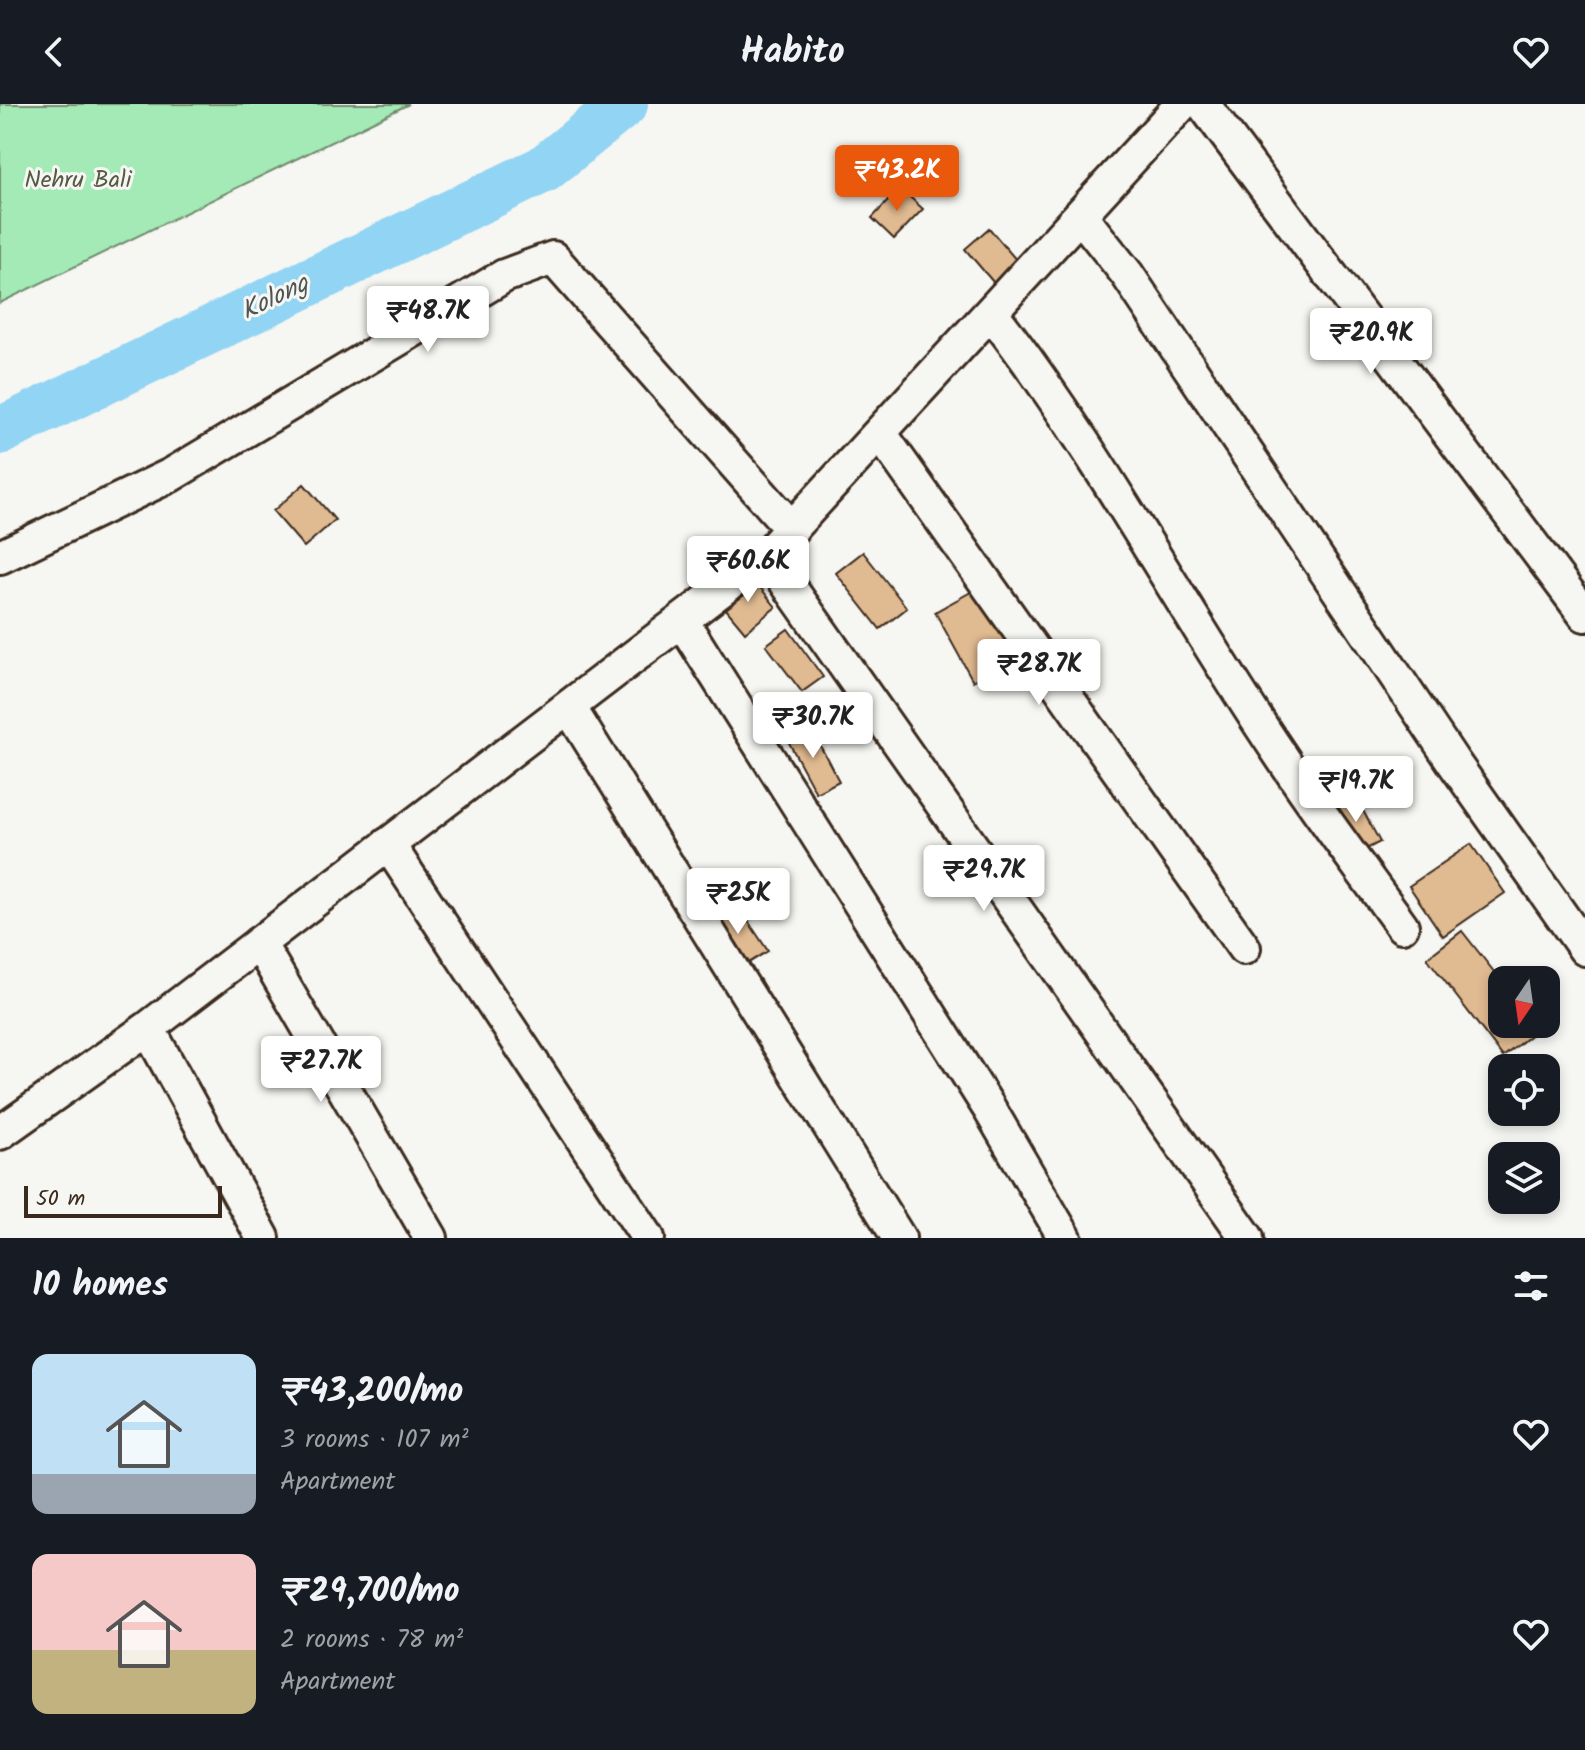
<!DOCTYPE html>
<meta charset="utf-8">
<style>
body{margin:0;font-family:Kalam,sans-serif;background:#20242c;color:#f1f3f6;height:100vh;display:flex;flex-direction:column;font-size:30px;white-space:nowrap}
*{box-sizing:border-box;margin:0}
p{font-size:26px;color:#9ea1a6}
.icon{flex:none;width:44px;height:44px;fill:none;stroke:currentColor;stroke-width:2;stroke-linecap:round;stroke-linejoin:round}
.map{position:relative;height:1134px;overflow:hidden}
.panel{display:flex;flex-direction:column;background:#171b24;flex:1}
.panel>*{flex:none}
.needle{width:52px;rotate:193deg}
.fabs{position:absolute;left:1488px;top:862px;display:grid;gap:16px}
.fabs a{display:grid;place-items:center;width:72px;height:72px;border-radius:16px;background:#171b24;box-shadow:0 4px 12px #0003;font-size:40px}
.scale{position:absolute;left:24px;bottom:20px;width:198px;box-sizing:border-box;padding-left:8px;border:4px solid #3b2a1e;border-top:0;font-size:22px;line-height:28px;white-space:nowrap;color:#3b2a1e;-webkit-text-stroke:6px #f6f6f2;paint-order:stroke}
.price{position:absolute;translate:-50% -68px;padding:0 18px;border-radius:8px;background:#fff;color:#222;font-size:26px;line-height:52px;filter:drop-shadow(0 2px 4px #0008)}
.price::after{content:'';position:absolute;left:50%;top:48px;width:24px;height:18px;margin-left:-12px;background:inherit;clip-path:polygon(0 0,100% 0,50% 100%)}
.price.selected{background:#ea580c;color:#fff}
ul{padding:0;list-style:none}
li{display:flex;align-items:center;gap:24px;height:200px;padding:0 32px}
li span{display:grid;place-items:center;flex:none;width:224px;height:160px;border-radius:16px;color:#555}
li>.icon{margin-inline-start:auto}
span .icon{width:96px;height:96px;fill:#fffc;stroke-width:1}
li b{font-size:34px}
h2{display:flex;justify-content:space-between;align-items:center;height:96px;padding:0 32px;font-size:34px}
header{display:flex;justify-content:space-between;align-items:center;height:104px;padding:0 32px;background:#171b24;font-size:36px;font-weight:700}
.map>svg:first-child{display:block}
.green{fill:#a3eab6;stroke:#6f8a6a;stroke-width:2}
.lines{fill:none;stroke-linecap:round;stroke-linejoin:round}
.river{stroke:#91d4f3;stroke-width:48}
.building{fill:#e0ba91;stroke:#3b2a1e;stroke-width:2}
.minor-casing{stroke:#3b2a1e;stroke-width:38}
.minor{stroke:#f6f6f2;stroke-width:32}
.labels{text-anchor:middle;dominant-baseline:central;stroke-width:6;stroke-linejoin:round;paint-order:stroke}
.park-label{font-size:24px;fill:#555a44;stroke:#f6f6f2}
.water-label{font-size:26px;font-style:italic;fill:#505453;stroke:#f6f6f2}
</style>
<header><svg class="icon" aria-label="back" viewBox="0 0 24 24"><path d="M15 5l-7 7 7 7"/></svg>Habito<svg class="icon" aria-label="heart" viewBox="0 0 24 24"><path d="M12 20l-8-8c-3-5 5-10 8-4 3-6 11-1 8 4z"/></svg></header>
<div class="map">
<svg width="1585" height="1134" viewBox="0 0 1585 1134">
<rect width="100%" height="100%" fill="#f6f6f2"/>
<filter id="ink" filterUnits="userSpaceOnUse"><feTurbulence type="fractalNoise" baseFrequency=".0125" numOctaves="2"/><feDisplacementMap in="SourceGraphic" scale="16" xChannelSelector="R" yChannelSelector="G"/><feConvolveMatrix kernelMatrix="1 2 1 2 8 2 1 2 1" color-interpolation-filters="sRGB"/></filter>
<g filter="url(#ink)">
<path class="green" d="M0,0H409L0,199Z"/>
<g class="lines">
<path class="river" d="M0,327L544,65L624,0"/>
</g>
<path class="building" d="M900,84L923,105L894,135L872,114Z
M989,124L1023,164L999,185L965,145Z
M304,380L335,416L304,443L273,407Z
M863,448L907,504L880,525L836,469Z
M751,472L776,503L745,528L720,498Z
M978,484L1016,553L973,577L935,508Z
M788,525L823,573L802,588L766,541Z
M810,623L839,677L816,689L787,635Z
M1354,690L1380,738L1357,750L1331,702Z
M1471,740L1505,789L1443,832L1409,782Z
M736,799L768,847L739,865L707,817Z
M1462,827L1502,878V920H1534L1538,925L1503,953L1427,854Z"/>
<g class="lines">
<defs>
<path id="minor" d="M1203,0L1585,511
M1080,111L1127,170L1454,659L1585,845
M991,208C1099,347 1181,504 1279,649C1318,708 1361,765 1402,822
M880,329L1244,844
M767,451L1247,1134
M0,453L171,371L504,172L553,154L792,425
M682,517L989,1004L1065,1134
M569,603L899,1134
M388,740L648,1134
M259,839L431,1134
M148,924L263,1134
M0,1029L148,924L767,451L1182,0"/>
</defs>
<use href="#minor" class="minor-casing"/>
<use href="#minor" class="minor"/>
</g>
</g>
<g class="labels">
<g class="park-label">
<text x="78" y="76">Nehru Bali</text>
</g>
<g class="water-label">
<text transform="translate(275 194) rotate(-26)">Kolong</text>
</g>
</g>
</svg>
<div class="fabs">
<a><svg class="needle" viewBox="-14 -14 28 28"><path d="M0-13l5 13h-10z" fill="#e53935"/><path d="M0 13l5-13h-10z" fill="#9ea1a6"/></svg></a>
<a><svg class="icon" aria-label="locate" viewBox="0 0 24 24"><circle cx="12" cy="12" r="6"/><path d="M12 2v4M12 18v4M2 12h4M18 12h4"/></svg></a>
<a><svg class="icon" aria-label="layers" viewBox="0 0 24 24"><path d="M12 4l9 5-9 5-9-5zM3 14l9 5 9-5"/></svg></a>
</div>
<div class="scale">50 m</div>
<b class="price selected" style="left:897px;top:109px">₹43.2K</b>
<b class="price" style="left:428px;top:250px">₹48.7K</b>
<b class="price" style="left:1371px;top:272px">₹20.9K</b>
<b class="price" style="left:748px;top:500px">₹60.6K</b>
<b class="price" style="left:1039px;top:603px">₹28.7K</b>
<b class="price" style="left:813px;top:656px">₹30.7K</b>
<b class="price" style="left:1356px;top:720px">₹19.7K</b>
<b class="price" style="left:984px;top:809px">₹29.7K</b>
<b class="price" style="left:738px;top:832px">₹25K</b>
<b class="price" style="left:321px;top:1000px">₹27.7K</b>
</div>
<section class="panel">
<h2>10 homes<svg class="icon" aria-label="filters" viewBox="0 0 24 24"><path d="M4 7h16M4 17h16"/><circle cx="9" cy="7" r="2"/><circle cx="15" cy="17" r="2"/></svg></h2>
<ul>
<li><span style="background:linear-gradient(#bfe0f5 75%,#9aa5b1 0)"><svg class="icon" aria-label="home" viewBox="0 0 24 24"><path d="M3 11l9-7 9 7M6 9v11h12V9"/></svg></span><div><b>₹43,200/mo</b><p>3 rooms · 107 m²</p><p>Apartment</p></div><svg class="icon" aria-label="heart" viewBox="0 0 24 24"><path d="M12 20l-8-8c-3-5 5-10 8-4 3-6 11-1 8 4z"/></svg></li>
<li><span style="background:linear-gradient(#f6c9c9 60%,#c2b280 0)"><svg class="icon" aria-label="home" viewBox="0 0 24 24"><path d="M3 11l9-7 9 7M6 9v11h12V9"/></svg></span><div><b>₹29,700/mo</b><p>2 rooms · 78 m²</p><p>Apartment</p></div><svg class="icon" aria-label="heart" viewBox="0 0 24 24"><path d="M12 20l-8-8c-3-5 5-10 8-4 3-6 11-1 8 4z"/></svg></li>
</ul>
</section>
